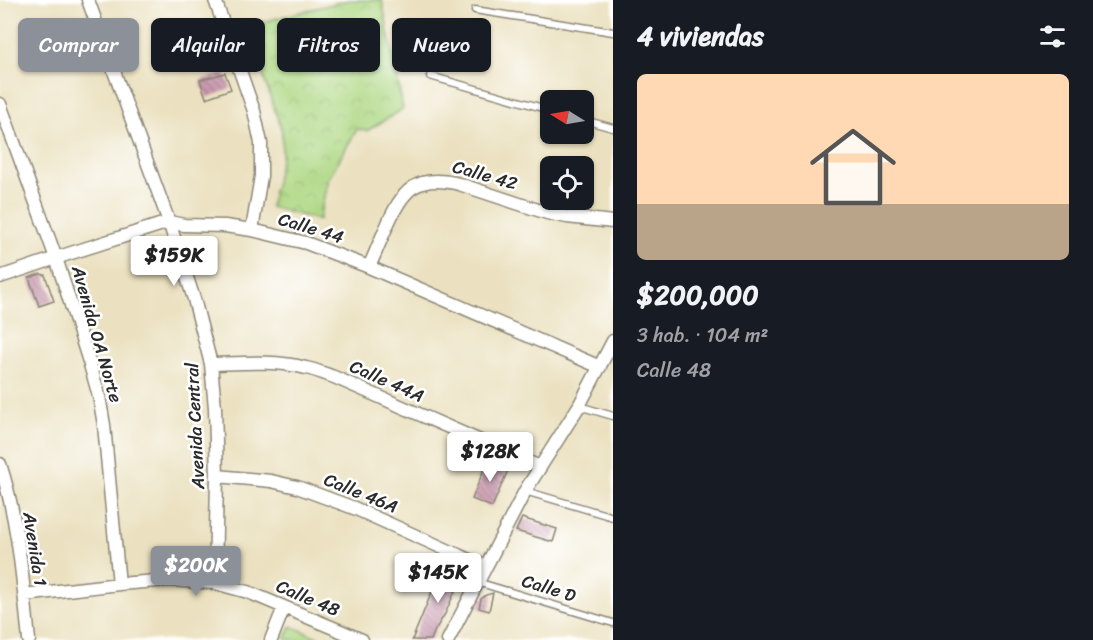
<!DOCTYPE html>
<html lang="es">
<meta charset="utf-8">
<style>
body{margin:0;font-family:Sriracha,sans-serif;background:#242831;color:#f1f3f6;height:100vh;display:flex;flex-direction:column;font-size:22px;white-space:nowrap}
*{box-sizing:border-box;margin:0}
p{font-size:20px;color:#9ea1a6}
.icon{flex:none;width:33px;height:33px;fill:none;stroke:currentColor;stroke-width:2;stroke-linecap:round;stroke-linejoin:round}
.map{position:relative;flex:1;overflow:hidden}
.panel{display:flex;flex-direction:column;background:#171b24;width:480px}
.panel>*{flex:none}
.guide{position:absolute;left:18px;top:18px;width:504px;height:54px;display:flex;gap:12px}
.needle{width:39px;rotate:281deg}
.tools{position:absolute;left:540px;top:90px;display:grid;gap:12px}
.tools a{display:grid;place-items:center;width:54px;height:54px;border-radius:9px;background:#171b24;box-shadow:0 2px 4px #0004;font-size:30px}
.price{position:absolute;translate:-50% -51px;padding:0 14px;border-radius:6px;background:#fff;color:#222;font-size:20px;line-height:39px;filter:drop-shadow(0 2px 3px #0008)}
.price::after{content:'';position:absolute;left:50%;top:36px;width:18px;height:14px;margin-left:-9px;background:inherit;clip-path:polygon(0 0,100% 0,50% 100%)}
.price.active{background:#8c9099;color:#fff}
ul{padding:0;list-style:none}
li{display:grid;align-content:center;gap:12px;height:318px;padding:0 24px}
li+li{border-top:2px solid #363941}
li span{display:grid;place-items:center;height:186px;border-radius:9px;color:#555}
li>.icon{margin-inline-start:auto}
span .icon{width:108px;height:108px;fill:#fffc;stroke-width:1}
li b{font-size:26px}
h2{display:flex;justify-content:space-between;align-items:center;height:72px;padding:0 24px;font-size:26px}
.chip{padding:0 21px;border-radius:9px;background:#171b24;box-shadow:0 2px 4px #0004;font-size:21px;line-height:54px}
.chip.active{background:#8c9099;color:#fff}
main{display:flex;flex:1;min-height:0}
.map>svg:first-child{display:block}
.park{fill:url(#park-crowns);stroke:#6d8258;stroke-width:1.5}
.building{fill:url(#building-back-hatch)}
.lines{fill:none;stroke-linecap:round;stroke-linejoin:round}
.service-casing{stroke:#8b8676;stroke-width:9}
.minor-casing{stroke:#8b8676;stroke-width:15}
.service{stroke:#fff;stroke-width:6}
.minor{stroke:#fff;stroke-width:12}
.labels{text-anchor:middle;dominant-baseline:central;stroke-width:5;stroke-linejoin:round;paint-order:stroke}
.street-label{font-size:18px;fill:#2b2b2b;stroke:#fff}
</style>
<main>
<div class="map">
<svg width="613" height="640" viewBox="0 0 613 640">
<defs>
<pattern id="park-crowns" width="20" height="18" patternUnits="userSpaceOnUse" patternTransform="scale(1.5)"><rect width="20" height="18" fill="#afd884"/><path d="M2 6a3 3 0 1 1 6 0M12 15a3 3 0 1 1 6 0" fill="none" stroke="#97ba72"/></pattern>
<pattern id="building-back-hatch" width="6" height="6" patternUnits="userSpaceOnUse" patternTransform="scale(1.5)"><rect width="6" height="6" fill="#c997ad"/><path d="M-1 5l2 2M0 0l6 6M5-1l2 2" fill="none" stroke="#a37b8d"/></pattern>
</defs>
<rect width="100%" height="100%" fill="#fff"/>
<filter id="ink" filterUnits="userSpaceOnUse"><feTurbulence type="fractalNoise" baseFrequency=".0167" numOctaves="2"/><feDisplacementMap in="SourceGraphic" scale="12" xChannelSelector="R" yChannelSelector="G"/><feConvolveMatrix kernelMatrix="1 2 1 2 8 2 1 2 1" color-interpolation-filters="sRGB"/></filter>
<filter id="wash" filterUnits="userSpaceOnUse"><feTurbulence type="fractalNoise" baseFrequency=".008" numOctaves="4" result="noise"/><feDisplacementMap in="SourceGraphic" scale="24" xChannelSelector="R" yChannelSelector="G"/><feGaussianBlur stdDeviation="1.35" result="paint"/><feColorMatrix in="noise" values="0 0 0 0 0 0 0 0 0 0 0 0 0 0 0 0 0 1.4 0 .05"/><feComposite in="paint" operator="in"/></filter>
<g filter="url(#wash)">
<rect width="100%" height="100%" fill="#ebe1c0"/>
<path class="park" d="M348,0H382L403,109L367,131L357,129L328,179L319,220L270,207L282,155V131L246,26Z
M291,626L324,640H285Z"/>
<g id="blocks">
<path class="building" d="M225,73L231,89L206,98L200,80Z
M40,274L45,275L54,301L39,306L29,278Z
M488,459L509,468L492,507L472,499Z
M522,518L557,529L553,542L516,531Z
M443,565L455,570L459,574V582L445,614L435,630L431,640H412Z
M493,593L489,611L479,608L481,599L486,595Z"/>
</g>
</g>
<g filter="url(#ink)">
<use href="#blocks" fill-opacity="0" stroke="#8b8676" stroke-width="1.5"/>
<g class="lines">
<defs>
<path id="service" d="M475,10L613,32
M430,76L550,110
M584,120L613,128
M579,406L613,416
M525,491L613,517
M477,582L613,623"/>
<path id="minor" d="M88,0L169,222L194,299L211,364L215,408L217,476L215,583
M215,0L254,111L261,143V176L252,230
M0,104L56,258L91,368L99,396L104,425L119,584
M369,267C375,254 380,241 386,228C402,191 415,173 459,184L547,213L567,217L613,222
M0,277L68,254L169,222L184,225L225,226L252,230L306,243L369,267L600,367
M211,364C243,363 275,360 306,368C316,370 325,374 334,377L540,467
M0,464C18,519 23,582 29,640
M217,476L271,481L297,487L354,508L485,567
M24,595L119,584L169,580L215,583L248,592L362,640
M271,640L284,607
M448,640L525,491L579,406L613,341"/>
</defs>
<use href="#service" class="service-casing"/>
<use href="#minor" class="minor-casing"/>
<use href="#service" class="service"/>
<use href="#minor" class="minor"/>
</g>
</g>
<g class="labels">
<g class="street-label">
<text transform="translate(485 175) rotate(16)">Calle 42</text>
<text transform="translate(311 228) rotate(17)">Calle 44</text>
<text transform="translate(97 334) rotate(74)">Avenida 0A Norte</text>
<text transform="translate(387 381) rotate(24)">Calle 44A</text>
<text transform="translate(195 426) rotate(-93)">Avenida Central</text>
<text transform="translate(361 493) rotate(22)">Calle 46A</text>
<text transform="translate(35 549) rotate(81)">Avenida 1</text>
<text transform="translate(549 588) rotate(17)">Calle D</text>
<text transform="translate(308 598) rotate(23)">Calle 48</text>
</g>
</g>
</svg>
<div class="tools">
<a><svg class="needle" viewBox="-14 -14 28 28"><path d="M0-13l5 13h-10z" fill="#e53935"/><path d="M0 13l5-13h-10z" fill="#9ea1a6"/></svg></a>
<a><svg class="icon" aria-label="locate" viewBox="0 0 24 24"><circle cx="12" cy="12" r="6"/><path d="M12 2v4M12 18v4M2 12h4M18 12h4"/></svg></a>
</div>
<b class="price" style="left:174px;top:287px">$159K</b>
<b class="price" style="left:490px;top:483px">$128K</b>
<b class="price active" style="left:196px;top:597px">$200K</b>
<b class="price" style="left:438px;top:604px">$145K</b>
<div class="guide">
<a class="chip active">Comprar</a>
<a class="chip">Alquilar</a>
<a class="chip">Filtros</a>
<a class="chip">Nuevo</a>
</div>
</div>
<section class="panel">
<h2>4 viviendas<svg class="icon" aria-label="filters" viewBox="0 0 24 24"><path d="M4 7h16M4 17h16"/><circle cx="9" cy="7" r="2"/><circle cx="15" cy="17" r="2"/></svg></h2>
<ul>
<li><span style="background:linear-gradient(#ffd9b3 70%,#b9a48a 0)"><svg class="icon" aria-label="home" viewBox="0 0 24 24"><path d="M3 11l9-7 9 7M6 9v11h12V9"/></svg></span><div><b>$200,000</b><p>3 hab. · 104 m²</p><p>Calle 48</p></div></li>
</ul>
</section>
</main>
